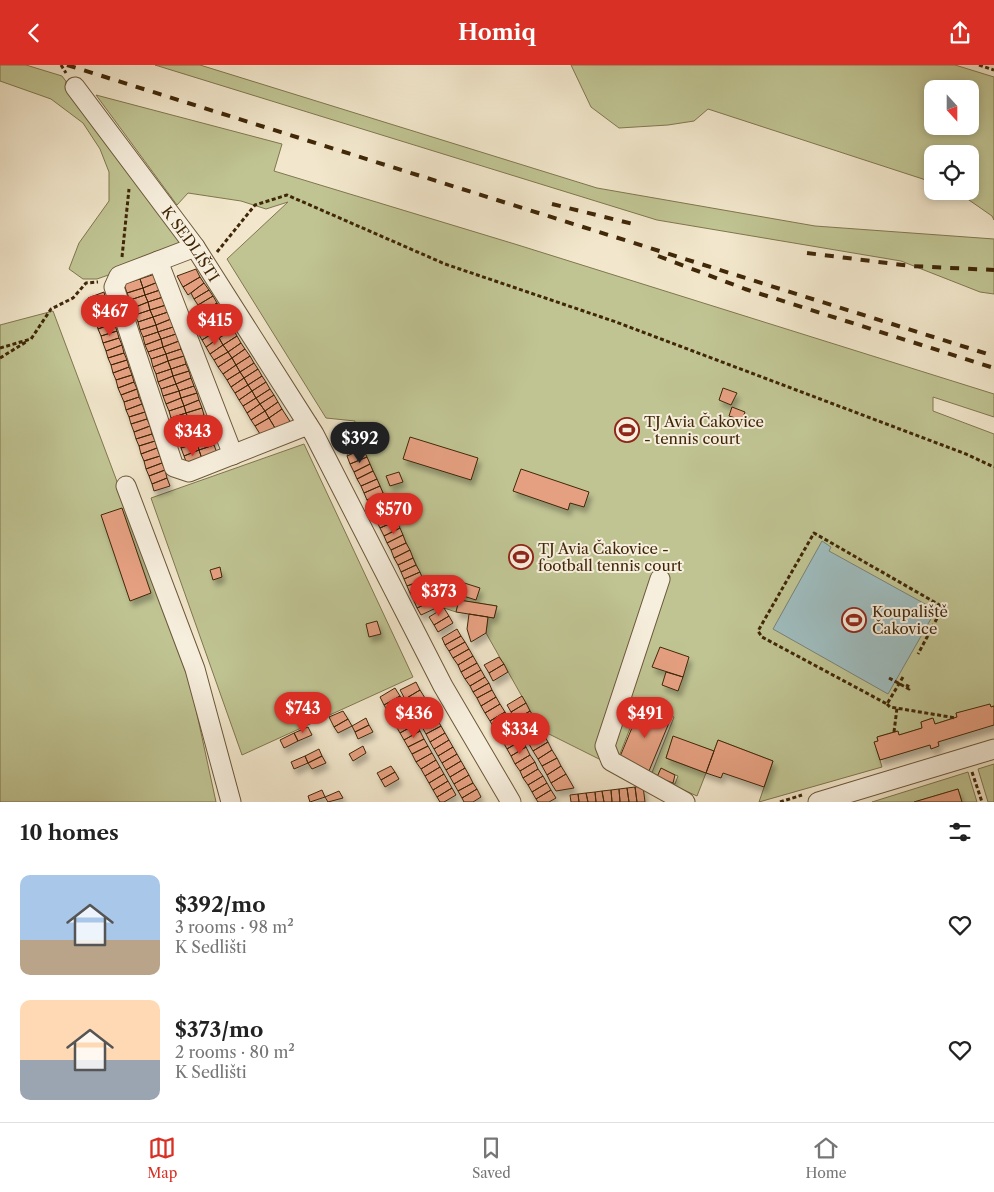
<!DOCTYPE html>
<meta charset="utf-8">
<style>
body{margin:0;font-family:"Libre Caslon Text",serif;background:#f6f6f6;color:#222;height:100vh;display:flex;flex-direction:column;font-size:19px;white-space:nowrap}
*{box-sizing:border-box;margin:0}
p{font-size:16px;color:#767676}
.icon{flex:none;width:28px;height:28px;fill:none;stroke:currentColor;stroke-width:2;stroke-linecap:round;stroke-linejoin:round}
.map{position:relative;height:737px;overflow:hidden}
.details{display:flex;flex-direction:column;background:#fff;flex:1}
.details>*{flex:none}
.needle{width:32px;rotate:159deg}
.fabs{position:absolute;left:924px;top:15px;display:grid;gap:10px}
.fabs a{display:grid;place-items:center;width:55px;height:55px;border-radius:10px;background:#fff;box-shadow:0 2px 8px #0003;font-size:25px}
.price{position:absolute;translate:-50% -42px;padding:0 11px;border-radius:18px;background:#d93025;color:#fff;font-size:16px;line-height:32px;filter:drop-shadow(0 1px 2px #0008)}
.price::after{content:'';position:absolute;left:50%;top:30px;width:15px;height:11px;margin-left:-8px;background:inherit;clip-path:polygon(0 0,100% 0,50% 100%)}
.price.selected{background:#222;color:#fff}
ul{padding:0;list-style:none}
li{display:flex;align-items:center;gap:15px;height:125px;padding:0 20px}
li span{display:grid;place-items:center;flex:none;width:140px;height:100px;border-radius:10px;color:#555}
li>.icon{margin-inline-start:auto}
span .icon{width:60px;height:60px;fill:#fffc;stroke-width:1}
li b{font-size:21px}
h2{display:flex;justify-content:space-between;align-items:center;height:60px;padding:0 20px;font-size:21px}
header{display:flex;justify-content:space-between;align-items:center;height:65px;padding:0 20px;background:#d93025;color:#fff;font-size:22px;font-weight:800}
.menu{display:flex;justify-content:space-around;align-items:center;height:70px;border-top:1px solid #e0e0e0;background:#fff;font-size:14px;color:#767676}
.menu a{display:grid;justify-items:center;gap:2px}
.menu .selected{color:#d93025}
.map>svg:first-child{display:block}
.green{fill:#c0c493;stroke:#80764e;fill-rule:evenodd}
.water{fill:#9fbec1;stroke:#798277}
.building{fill:#e5a081;stroke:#402708;filter:url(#shadow)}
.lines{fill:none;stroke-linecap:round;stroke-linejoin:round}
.minor-casing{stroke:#6c5739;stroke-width:21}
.path{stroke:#402708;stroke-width:3;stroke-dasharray:4 2.5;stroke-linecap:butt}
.minor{stroke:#f7efde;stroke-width:19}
.rail{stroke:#402708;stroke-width:4;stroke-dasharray:9 9;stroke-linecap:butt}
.labels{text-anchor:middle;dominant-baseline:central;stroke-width:4;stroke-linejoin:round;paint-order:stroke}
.street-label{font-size:15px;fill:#402708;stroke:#f7efde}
.poi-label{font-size:15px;fill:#402708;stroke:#f7efde;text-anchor:start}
</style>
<header><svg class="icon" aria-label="back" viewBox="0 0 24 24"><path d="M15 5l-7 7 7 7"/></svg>Homiq<svg class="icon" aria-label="share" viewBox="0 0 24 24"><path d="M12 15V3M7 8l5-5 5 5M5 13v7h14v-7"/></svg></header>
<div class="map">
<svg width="994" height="737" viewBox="0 0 994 737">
<defs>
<filter id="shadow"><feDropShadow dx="3" dy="5.5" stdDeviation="2.5" flood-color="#0004"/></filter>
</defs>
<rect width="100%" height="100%" fill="#f2e7cc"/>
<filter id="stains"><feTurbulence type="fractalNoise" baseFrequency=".004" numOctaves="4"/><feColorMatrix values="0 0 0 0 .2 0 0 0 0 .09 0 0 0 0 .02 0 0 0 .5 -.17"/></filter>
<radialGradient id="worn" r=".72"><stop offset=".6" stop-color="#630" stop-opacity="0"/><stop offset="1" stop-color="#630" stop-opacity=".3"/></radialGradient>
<path class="green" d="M0,0H26L62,11L184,174L180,185L97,214H83L69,204L79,178L109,136V107L100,84L83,58L51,34L0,16Z
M155,0H200L597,123L815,161L994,174V229L980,227L901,196L657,155Z
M571,0H955L994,12V155L992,151L956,126H970V89H932V117L708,44L694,56L668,60L619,63L591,42ZM932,24H970V61H932Z
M96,30L282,79L274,106L518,180L994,329V352L933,332V346L994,369V641L956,648L957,652L935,659L932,653L921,657L922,663L899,670L897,666L877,672L878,676L875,678L882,702L759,737L773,696L718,675L714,686L673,672L666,693L706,708L697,731L657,713L675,719L678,711L661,704L657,712L651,710L674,652L640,638L618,694L649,706L648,709L615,702L541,665L486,568L488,552L494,553L497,541L459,535L456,547L444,543L438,547L363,384L347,391L355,356L326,353L227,194L288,137L266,144L241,136L188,128L177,140Z
M53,246L187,603L216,737H0V260Z
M304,379L413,612L242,690L151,433Z
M994,699V737H988L978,704Z
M968,707L977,737H962L958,724L914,737H872Z"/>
<path class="water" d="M822,476L831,482L829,486L936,545L888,629L773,564Z"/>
<path class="building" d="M196,204L200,212L183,222L177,211Z
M155,209L158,217L143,223L140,214Z
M200,212L204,218L188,230L183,222Z
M140,214L143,223L127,228L124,219Z
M158,217L160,225L145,230L143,223Z
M204,218L209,225L194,234L191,228Z
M143,223L145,230L130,235L127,228Z
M160,225L163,232L148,237L145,230Z
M209,225L213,231L198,240L194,234Z
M104,227L106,236L90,241L88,233Z
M145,230L148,237L133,243L130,235Z
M213,231L217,238L202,247L198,240Z
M163,232L166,240L150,245L148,237Z
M106,236L109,243L93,249L90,241Z
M148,237L150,245L135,250L133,243Z
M217,238L221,245L207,254L202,247Z
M166,240L168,247L153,252L150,245Z
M109,243L112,251L96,256L93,249Z
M150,245L153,252L138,257L135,250Z
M221,245L225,251L211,260L207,254Z
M168,247L171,254L156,260L153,252Z
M202,247L211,260L198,268L191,254Z
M112,251L114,258L98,264L96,256Z
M225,251L229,258L215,267L211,260Z
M153,252L156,260L140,265L138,257Z
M171,254L173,262L158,267L156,260Z
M114,258L117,266L101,271L98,264Z
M229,258L233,264L219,273L215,267Z
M156,260L158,267L143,272L140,265Z
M211,260L215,267L202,275L198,268Z
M173,262L176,269L161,274L158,267Z
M233,264L237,271L223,280L219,273Z
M117,266L119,273L103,278L101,271Z
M158,267L161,274L145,280L143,272Z
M215,267L219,273L206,282L202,275Z
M176,269L179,276L163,282L161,274Z
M237,271L241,278L228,287L223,280Z
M119,273L122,280L106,286L103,278Z
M219,273L223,280L210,289L206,282Z
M161,274L163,282L148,287L145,280Z
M179,276L181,284L166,289L163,282Z
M241,278L245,284L232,293L228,287Z
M122,280L124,288L108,293L106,286Z
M223,280L228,287L214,295L210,289Z
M163,282L166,289L151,294L148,287Z
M181,284L184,291L168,296L166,289Z
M245,284L250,291L236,300L232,293Z
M228,287L232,293L218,302L214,295Z
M124,288L127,295L111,300L108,293Z
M166,289L168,296L153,302L151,294Z
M184,291L186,299L171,304L168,296Z
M250,291L254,298L240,307L236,300Z
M232,293L236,300L223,309L218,302Z
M127,295L129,302L113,308L111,300Z
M168,296L171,304L156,309L153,302Z
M254,298L258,304L244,313L240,307Z
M186,299L189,306L173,311L171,304Z
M236,300L240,307L227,315L223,309Z
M129,302L132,310L116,315L113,308Z
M171,304L173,311L158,317L156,309Z
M258,304L262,311L248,320L244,313Z
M189,306L191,313L176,319L173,311Z
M240,307L244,313L231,322L227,315Z
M132,310L134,317L118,323L116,315Z
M173,311L176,319L161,324L158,317Z
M262,311L266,317L252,326L248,320Z
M191,313L194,321L179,326L176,319Z
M244,313L248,320L235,328L231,322Z
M134,317L137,324L121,330L118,323Z
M266,317L270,324L256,333L252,326Z
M176,319L179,326L163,331L161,324Z
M248,320L252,326L239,335L235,328Z
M194,321L197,328L181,333L179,326Z
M723,323L737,328L731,340L719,335Z
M137,324L139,332L124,337L121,330Z
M270,324L274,330L260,339L256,333Z
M179,326L181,333L166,339L163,331Z
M252,326L256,333L243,341L239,335Z
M197,328L199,335L184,341L181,333Z
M274,330L278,337L265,346L260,339Z
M139,332L142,339L126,345L124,337Z
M181,333L184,341L169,346L166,339Z
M256,333L260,339L247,348L243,341Z
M199,335L202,343L186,348L184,341Z
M278,337L282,344L269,353L265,346Z
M142,339L145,347L129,352L126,345Z
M260,339L265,346L251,355L247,348Z
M184,341L186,348L171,353L169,346Z
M732,342L745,347L742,355L729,351Z
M202,343L204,350L189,355L186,348Z
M282,344L291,358L275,363L269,353Z
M265,346L269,353L255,361L251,355Z
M145,347L147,354L131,359L129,352Z
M186,348L189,355L174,361L171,353Z
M204,350L207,358L191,363L189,355Z
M269,353L275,363L260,369L255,361Z
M147,354L150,361L134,367L131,359Z
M189,355L191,363L176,368L174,361Z
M207,358L209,365L194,370L191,363Z
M150,361L152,369L136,374L134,367Z
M191,363L194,370L179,375L176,368Z
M209,365L212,372L197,378L194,370Z
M152,369L155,376L139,381L136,374Z
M194,370L197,378L181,383L179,375Z
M212,372L214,380L199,385L197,378Z
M410,372L478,393L471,415L403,394Z
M155,376L157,383L141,389L139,381Z
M197,378L199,385L184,391L181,383Z
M214,380L217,388L202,394L199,385Z
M157,383L160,391L144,396L141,389Z
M363,384L367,392L350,399L347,391Z
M199,385L202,394L187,399L184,391Z
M160,391L162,398L146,404L144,396Z
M367,392L370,399L354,407L350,399Z
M162,398L165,405L149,411L146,404Z
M370,399L373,406L357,414L354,407Z
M521,404L589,427L584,442L570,438L568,445L513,426Z
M165,405L167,413L152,419L149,411Z
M373,406L377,414L361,421L357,414Z
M399,407L403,417L390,421L386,411Z
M167,413L170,421L154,426L152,419Z
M377,414L380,421L364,428L361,421Z
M380,421L383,428L367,435L364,428Z
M383,428L386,435L371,442L367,435Z
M386,435L390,443L374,450L371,442Z
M122,443L151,528L130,536L101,450Z
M390,443L393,450L377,457L374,450Z
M393,450L396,456L380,463L377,457Z
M396,456L400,463L384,471L380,463Z
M400,463L403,470L387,478L384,471Z
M403,470L406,478L391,485L387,478Z
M406,478L410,485L394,493L391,485Z
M410,485L413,493L398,500L394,493Z
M413,493L416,500L401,507L398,500Z
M416,500L420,507L404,514L401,507Z
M220,502L222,512L213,515L210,505Z
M420,507L423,515L407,521L404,514Z
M423,515L426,521L410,528L407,521Z
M458,516L480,523L476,535L454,528Z
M426,521L429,528L414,536L410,528Z
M429,528L433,536L417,543L414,536Z
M459,535L497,541L494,553L456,547Z
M433,536L436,543L421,550L417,543Z
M444,543L449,551L434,560L429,552Z
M469,549L488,552L486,568L471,577L467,564Z
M449,551L453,558L438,567L434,560Z
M377,556L381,569L369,572L366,559Z
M457,564L461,571L445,580L442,573Z
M461,571L465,577L449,586L445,580Z
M465,577L469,584L453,593L449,586Z
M660,582L689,592L683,612L652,602Z
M469,584L473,591L458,600L453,593Z
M473,591L477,598L461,607L458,600Z
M499,592L504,599L489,608L484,600Z
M477,598L481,605L465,614L461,607Z
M504,599L508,607L493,616L489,608Z
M481,605L485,612L470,621L465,614Z
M666,607L683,612L678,626L662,620Z
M485,612L489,618L473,627L470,621Z
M416,617L420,625L405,634L400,625Z
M489,618L492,625L477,633L473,627Z
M395,623L400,631L384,640L380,632Z
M420,625L425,633L409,641L405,634Z
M492,625L496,632L481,641L477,633Z
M400,631L404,638L388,647L384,640Z
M522,631L526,638L511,647L507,640Z
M496,632L500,639L485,648L481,641Z
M425,633L428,639L413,648L409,641Z
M404,638L408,645L392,654L388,647Z
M526,638L530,646L515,655L511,647Z
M428,639L433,647L418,656L413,648Z
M500,639L505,647L490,656L485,648Z
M990,639L991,642L994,641V660L938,677L939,681L931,684L930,680L880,695L874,677L878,676L877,672L898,666L899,670L922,663L921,657L933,653L935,659L957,652L956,648Z
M641,641L671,653L649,706L619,694Z
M408,645L412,652L396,661L392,654Z
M343,646L348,654L334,662L329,652Z
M530,646L535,654L520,662L515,655Z
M433,647L437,654L422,662L418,656Z
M505,647L510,654L494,663L490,656Z
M412,652L416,659L400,668L396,661Z
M366,653L369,660L355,667L352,661Z
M348,654L352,661L338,668L334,662Z
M437,654L441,661L426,669L422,662Z
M510,654L514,661L498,670L494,663Z
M535,654L539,662L525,671L520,662Z
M416,659L420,666L404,675L400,668Z
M369,660L373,667L358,674L355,667Z
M441,661L445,668L430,677L426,669Z
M514,661L518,668L503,677L498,670Z
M308,662L312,670L298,676L294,668Z
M539,662L544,670L529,679L525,671Z
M420,666L424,674L408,682L404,675Z
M294,668L298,676L284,683L280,675Z
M445,668L449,675L434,684L430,677Z
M518,668L522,675L507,684L503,677Z
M544,670L548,677L533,686L529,679Z
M673,671L714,686L706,708L666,693Z
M424,674L428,681L412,689L408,682Z
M449,675L453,682L438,691L434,684Z
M522,675L526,682L511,691L507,684Z
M718,675L773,696L764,722L723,708L721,713L706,708Z
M548,677L552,685L538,694L533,686Z
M363,681L366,688L353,696L349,689Z
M428,681L432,688L416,697L412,689Z
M453,682L457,689L442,698L438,691Z
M526,682L530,690L515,699L511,691Z
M319,684L322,691L308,698L305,691Z
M552,685L557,693L542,701L538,694Z
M432,688L436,695L421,704L416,697Z
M457,689L461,696L446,705L442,698Z
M530,690L535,697L520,706L515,699Z
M305,691L308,698L294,704L291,697Z
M322,691L326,698L312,704L308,698Z
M557,693L561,701L547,710L542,701Z
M436,695L440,702L425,711L421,704Z
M461,696L465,703L450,712L446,705Z
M535,697L538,704L523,713L520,706Z
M391,701L395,707L381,715L377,708Z
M561,701L566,709L551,718L547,710Z
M440,702L444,709L429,718L425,711Z
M465,703L469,710L454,719L450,712Z
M661,703L675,710L673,718L657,712Z
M538,704L543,711L528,720L523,713Z
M395,707L399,714L385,722L381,715Z
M444,709L448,716L433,725L429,718Z
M566,709L574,723L556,726L551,718Z
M469,710L473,718L458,726L454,719Z
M543,711L547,718L532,727L528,720Z
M448,716L452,723L437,732L433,725Z
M473,718L477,724L462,733L458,726Z
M547,718L551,725L536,734L532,727Z
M643,721L645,737H637L635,722Z
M635,722L637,737H629L627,723Z
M452,723L456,730L444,737H440L437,732Z
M627,723L629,737H620L619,724Z
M477,724L481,732L473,737H464L462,733Z
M619,724L620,737H612L611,725Z
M958,724L962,737H914Z
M322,725L325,732L310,737L308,731Z
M551,725L556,733L549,737H538L536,734Z
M611,725L612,737H604L602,726Z
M339,726L343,733L328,737L325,732Z
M602,726L604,737H596L595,727Z
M595,727L596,737H588L586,728Z
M586,728L588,737H579L578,729Z
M578,729L579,737H571L570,730Z"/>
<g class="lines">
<defs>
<g id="minor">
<path id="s1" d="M75,22L195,182L314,369L443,621L511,737"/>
<path d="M195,182L119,211L114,222L174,402L189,407L308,360"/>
<path d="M158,196L233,390"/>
<path d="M126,421L195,604L231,737"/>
<path d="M660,514L605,681L611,696L685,737"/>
<path d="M818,737L994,684"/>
</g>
</defs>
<use href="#minor" class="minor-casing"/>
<path class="path" d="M61,0L66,8
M979,0L994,5
M217,187L255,140L287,130L445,199L616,257L966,389L994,402
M122,192L129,124
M0,283L31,274L51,244L73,233L86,218L98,217
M0,293L26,277
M903,612L887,639L762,572L758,566L814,468L943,542L918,589
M889,613L909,624L910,622L906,620
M887,639L890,642L956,653
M894,667L897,643
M972,707L982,737
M780,737L802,730"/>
<use href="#minor" class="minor"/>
<path class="rail" d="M67,0L994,291
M552,139L637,160
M807,188L911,201L994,205
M658,191L745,224L994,303"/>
</g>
<defs>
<symbol id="stadium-ring" viewBox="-11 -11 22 22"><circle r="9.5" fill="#f7efde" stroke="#8f2418" stroke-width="1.5"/><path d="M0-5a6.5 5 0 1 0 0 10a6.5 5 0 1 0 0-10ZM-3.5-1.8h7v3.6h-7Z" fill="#8f2418"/></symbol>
</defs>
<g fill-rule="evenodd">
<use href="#stadium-ring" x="613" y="351" width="28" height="28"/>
<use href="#stadium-ring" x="507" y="478" width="28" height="28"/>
<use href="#stadium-ring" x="840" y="541" width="28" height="28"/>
</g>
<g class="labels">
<g class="street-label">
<text stroke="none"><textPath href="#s1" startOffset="195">K SEDLIŠTI</textPath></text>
</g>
<g class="poi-label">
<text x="644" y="356">TJ Avia Čakovice<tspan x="644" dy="17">- tennis court</tspan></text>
<text x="538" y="483">TJ Avia Čakovice -<tspan x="538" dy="17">football tennis court</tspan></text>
<text x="872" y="546">Koupaliště<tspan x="872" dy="17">Čakovice</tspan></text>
</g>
</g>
<rect width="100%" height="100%" filter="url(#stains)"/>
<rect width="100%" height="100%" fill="url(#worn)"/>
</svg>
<div class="fabs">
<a><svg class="needle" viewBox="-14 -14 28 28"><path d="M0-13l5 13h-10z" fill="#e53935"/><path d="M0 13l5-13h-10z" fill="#767676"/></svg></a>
<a><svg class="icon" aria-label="locate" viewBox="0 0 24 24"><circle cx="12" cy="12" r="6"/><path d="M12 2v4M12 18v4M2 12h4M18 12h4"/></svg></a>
</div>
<b class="price" style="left:110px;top:272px">$467</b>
<b class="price" style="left:215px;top:281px">$415</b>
<b class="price" style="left:193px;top:392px">$343</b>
<b class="price selected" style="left:360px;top:399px">$392</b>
<b class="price" style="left:394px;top:470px">$570</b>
<b class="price" style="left:439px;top:552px">$373</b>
<b class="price" style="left:303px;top:669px">$743</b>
<b class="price" style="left:414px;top:674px">$436</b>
<b class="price" style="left:645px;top:674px">$491</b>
<b class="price" style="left:520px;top:690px">$334</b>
</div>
<section class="details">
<h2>10 homes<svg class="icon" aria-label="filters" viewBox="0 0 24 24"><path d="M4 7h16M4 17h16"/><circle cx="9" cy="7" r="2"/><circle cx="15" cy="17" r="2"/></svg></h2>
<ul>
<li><span style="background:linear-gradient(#a9c7e8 65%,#b9a48a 0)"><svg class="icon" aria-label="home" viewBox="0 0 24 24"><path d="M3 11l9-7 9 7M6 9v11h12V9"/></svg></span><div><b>$392/mo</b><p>3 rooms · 98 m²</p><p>K Sedlišti</p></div><svg class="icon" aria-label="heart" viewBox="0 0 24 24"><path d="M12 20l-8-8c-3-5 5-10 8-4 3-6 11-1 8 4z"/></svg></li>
<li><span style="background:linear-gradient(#ffd9b3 60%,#9aa5b1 0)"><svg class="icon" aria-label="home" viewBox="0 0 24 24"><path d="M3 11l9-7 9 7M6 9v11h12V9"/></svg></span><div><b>$373/mo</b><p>2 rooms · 80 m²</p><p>K Sedlišti</p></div><svg class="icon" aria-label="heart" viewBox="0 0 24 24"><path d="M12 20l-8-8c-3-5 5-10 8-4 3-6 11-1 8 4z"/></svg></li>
</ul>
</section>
<nav class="menu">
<a class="selected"><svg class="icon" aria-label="map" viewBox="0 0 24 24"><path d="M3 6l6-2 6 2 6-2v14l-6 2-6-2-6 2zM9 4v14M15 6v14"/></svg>Map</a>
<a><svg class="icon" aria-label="saved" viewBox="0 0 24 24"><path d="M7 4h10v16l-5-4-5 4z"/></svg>Saved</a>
<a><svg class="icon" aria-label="home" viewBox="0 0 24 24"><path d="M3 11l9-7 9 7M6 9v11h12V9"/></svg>Home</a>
</nav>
